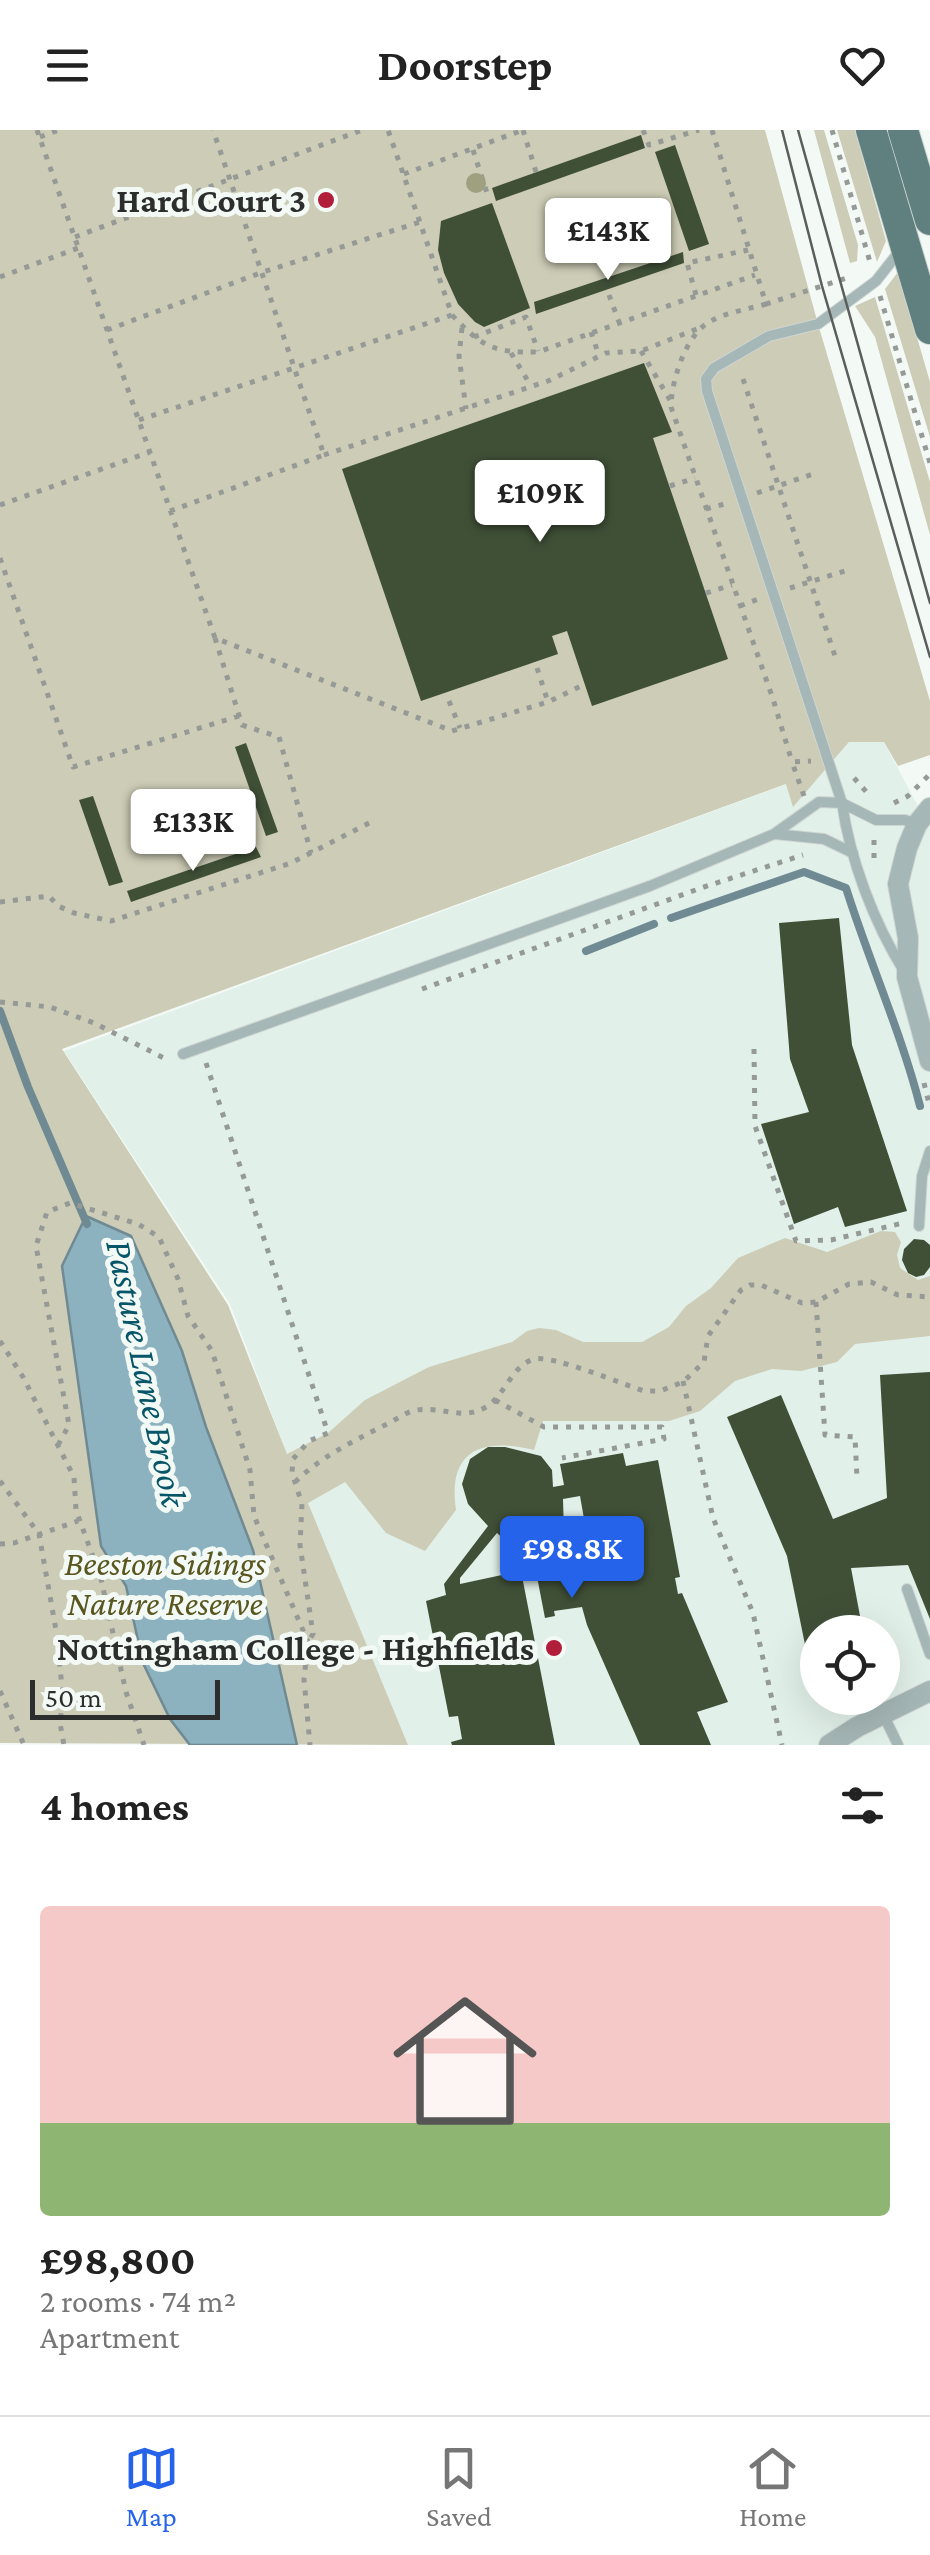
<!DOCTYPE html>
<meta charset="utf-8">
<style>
body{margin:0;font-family:"Crimson Pro",serif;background:#f2f2f2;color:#222;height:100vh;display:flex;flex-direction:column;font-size:38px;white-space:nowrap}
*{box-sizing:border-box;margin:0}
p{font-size:32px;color:#767676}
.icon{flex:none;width:55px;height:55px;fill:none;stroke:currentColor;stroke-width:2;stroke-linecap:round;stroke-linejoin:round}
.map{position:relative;height:1615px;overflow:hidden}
.panel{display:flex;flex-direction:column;background:#fff;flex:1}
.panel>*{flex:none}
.tools{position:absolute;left:800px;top:1485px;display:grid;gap:20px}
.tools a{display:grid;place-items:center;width:100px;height:100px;border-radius:50%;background:#fff;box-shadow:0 10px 40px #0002;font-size:50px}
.scale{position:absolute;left:30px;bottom:25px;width:190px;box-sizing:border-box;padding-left:10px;border:5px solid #2b2e2d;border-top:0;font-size:28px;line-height:35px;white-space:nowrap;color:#2b2e2d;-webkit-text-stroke:8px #f3faf6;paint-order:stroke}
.price{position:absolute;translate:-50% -85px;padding:0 22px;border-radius:10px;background:#fff;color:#222;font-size:32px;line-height:65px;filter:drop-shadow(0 2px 5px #0008)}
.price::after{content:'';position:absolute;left:50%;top:60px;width:30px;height:22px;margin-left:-15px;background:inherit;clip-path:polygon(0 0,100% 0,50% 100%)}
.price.on{background:#2563eb;color:#fff}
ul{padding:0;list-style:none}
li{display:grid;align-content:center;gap:20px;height:530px;padding:0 40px}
li span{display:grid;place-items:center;height:310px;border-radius:10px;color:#555}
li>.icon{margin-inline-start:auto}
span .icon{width:180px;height:180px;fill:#fffc;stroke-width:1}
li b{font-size:42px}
h2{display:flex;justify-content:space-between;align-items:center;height:120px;padding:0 40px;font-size:42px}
header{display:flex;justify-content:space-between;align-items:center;height:130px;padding:0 40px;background:#fff;font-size:45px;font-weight:700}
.dock{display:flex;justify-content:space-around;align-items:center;height:140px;border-top:2px solid #e0e0e0;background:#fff;font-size:28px;color:#767676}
.dock a{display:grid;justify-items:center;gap:5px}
.dock .on{color:#2563eb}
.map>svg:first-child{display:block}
.built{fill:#e1f0e9;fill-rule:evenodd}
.green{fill:#cdccb6}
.water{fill:#8db2bf;stroke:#708a93;stroke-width:2.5}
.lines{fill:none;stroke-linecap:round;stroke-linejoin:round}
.stream{stroke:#708a93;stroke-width:8}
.building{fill:#405037;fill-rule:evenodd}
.service-casing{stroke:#cfd5d2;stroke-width:12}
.minor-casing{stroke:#cfd5d2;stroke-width:22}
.primary-casing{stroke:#cfd5d2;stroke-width:32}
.path{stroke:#959a97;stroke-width:5;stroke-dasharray:5 8;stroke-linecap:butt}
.service{stroke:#a5b7b6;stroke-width:10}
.minor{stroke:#a5b7b6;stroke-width:20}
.primary{stroke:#5f807f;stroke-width:30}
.tram{stroke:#5a5e5c;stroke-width:2.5}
.tree{fill:#9fa080}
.poi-dot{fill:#b11e39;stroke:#f3faf6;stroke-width:4}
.labels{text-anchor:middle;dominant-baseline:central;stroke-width:10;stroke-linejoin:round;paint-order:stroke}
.poi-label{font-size:35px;font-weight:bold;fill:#2b2e2d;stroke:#f3faf6;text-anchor:end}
.park-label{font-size:35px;font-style:italic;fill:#5a5620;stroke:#f3faf6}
.water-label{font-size:38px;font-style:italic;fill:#075569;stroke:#f3faf6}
</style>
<header><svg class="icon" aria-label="menu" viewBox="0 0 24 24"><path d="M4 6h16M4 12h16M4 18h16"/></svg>Doorstep<svg class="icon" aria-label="heart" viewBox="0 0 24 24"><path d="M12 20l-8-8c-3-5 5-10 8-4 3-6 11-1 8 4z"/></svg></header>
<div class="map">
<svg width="930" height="1615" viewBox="0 0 930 1615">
<rect width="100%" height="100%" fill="#f3faf6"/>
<path class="built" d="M849,612H884L930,699V1615H408L285,1319L230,1174L64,921L787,654L793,676ZM818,1502H882V1568H818Z"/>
<path class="green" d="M0,0H765L818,194L930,571V625L898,636L884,612H849L793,677L786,654L62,919L228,1175L287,1324L328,1303L365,1270L429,1237L512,1212L527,1201L539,1198L556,1200L583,1212H642L669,1197L686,1176L711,1158L738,1128L785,1108L827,1122L881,1101L895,1102L901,1112L897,1125L900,1138L918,1150L930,1146V1206L855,1214L837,1232L801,1241L772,1239L735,1251L700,1281L669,1291H543L534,1320C482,1307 447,1320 456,1380L425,1421L386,1403L345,1352L308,1373L408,1615L0,1613Z
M814,0H824L858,115L857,131L850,133Z
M837,0H855L886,111L877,132Z
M898,142L930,252V307L885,159Z
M875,167L930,352V405L875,207L855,176Z"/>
<path class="water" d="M86,1086L131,1106L182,1221L206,1297L253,1420L297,1615H190L170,1589L143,1533L126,1456L101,1416L62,1136Z"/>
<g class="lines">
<path class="stream" d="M671,788L804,742L846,758C869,831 901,902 920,976
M586,821L654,794
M0,881L28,957L87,1094"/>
</g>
<path class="building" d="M641,5L645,18L496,71L492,58Z
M675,15L709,114L689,121L655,22Z
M492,73L530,178L484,197L475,192L458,174L444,143L438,120L441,91Z
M683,122L684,133L536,184L534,172Z
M644,233L672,302L653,308L728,529L592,576L567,501L552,506L558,524L421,571L342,339Z
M246,613L278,702L266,706L235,617Z
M93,666L123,752L109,756L79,670Z
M256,717L261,727L131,772L127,761Z
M839,788L852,915L907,1081L845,1097L838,1077L794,1094L761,994L809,982L790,929L779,793Z
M914,1109L924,1110L930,1115V1137L924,1145L916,1147L908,1143L902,1130L904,1119Z
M930,1242V1489L908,1435L851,1438L863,1502H818V1553L813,1554L787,1426L727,1287L781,1265L833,1389L887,1368L880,1245Z
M488,1317H505L541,1326L552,1340L553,1357L564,1355L560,1334L623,1323L626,1336L658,1330L680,1447L675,1448L678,1464L682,1463L728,1572L697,1582L711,1615H640L587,1495L582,1477L554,1481L555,1486L545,1488L533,1426H522L497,1403L460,1448V1454L521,1441L555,1615H452L451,1612L462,1609L458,1586L449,1587L426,1471L446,1465L444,1454L488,1396L468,1374L462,1354L470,1329ZM580,1366L586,1400L564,1403L563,1369Z"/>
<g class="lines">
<defs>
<path id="service" d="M902,118L876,151L818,194L769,206L714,238L706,249L707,261L842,673C850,730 874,793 904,841
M775,704L824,709L853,723
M183,924L650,756L774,704L819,672L842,673L876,690H905L917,694
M919,1096L922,1046L930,1021
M907,1459L930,1524
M883,1584L898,1615"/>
<path id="minor" d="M930,678L917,694L907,718L898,754L908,808L907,847L930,931
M829,1615L857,1597L930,1561"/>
<path id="primary" d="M871,0L930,199
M903,0L930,90"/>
</defs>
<use href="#service" class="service-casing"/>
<use href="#minor" class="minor-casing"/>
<use href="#primary" class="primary-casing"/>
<path class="path" d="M37,0L215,508L452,601L548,572L585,554
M523,0L536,42
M643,0L649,15L699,0
M712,0L766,174L847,148
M832,0L870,132
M40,7L59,0
M473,20L489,69
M404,44L523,0
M75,107L362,0
M0,147L78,118
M609,165L619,192
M696,165L687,133L748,120
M880,166L930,333
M766,174C749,179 727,182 711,191C686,203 671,252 671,277L773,569L792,632
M452,185C482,217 494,223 538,222L755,145
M462,198L459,226L466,279
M107,200L263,142L420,92
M591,202L599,226
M474,207L526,187L538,221
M641,221L670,270
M511,223L531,256
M743,249L837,532
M139,290L452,185L388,0
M324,325L548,251L606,223L641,221L702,197
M670,356L695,348
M757,363L816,343
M0,375L150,322
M706,379L728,373
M170,381L324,325L213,0
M0,428L73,637L239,586
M790,458L848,440
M706,463L732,455
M740,476L761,468
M215,508L242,595L279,607L311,723
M537,538L548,572
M449,571L460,598
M854,648L870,666
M804,666L792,632L811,631
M894,673L908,666L930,644
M874,728V704
M0,772L49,766L58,776L74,783L111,791L291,733L371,692
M422,859L704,757L803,725
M0,872L50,877L94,893L170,931
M754,919L755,996L796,1111L831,1110L903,1093
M206,933L328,1303L309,1311L293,1329L292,1343L302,1374L300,1415L313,1504L308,1512
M924,953L930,978
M816,1172L825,1305L855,1307L857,1348
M0,1211L23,1247L74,1347L76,1380L101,1449L126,1562L144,1615
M683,1251L713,1388L753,1483L782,1615
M495,1270L544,1297H662L664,1309L562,1328
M58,1315L69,1295L36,1116L47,1082L70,1073L138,1094L159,1107L178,1149L188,1186L212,1221L250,1340L254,1386L308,1512L304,1549L310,1615
M0,1351L39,1404L56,1500L63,1566L60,1593L64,1615
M295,1352C322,1326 352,1312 385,1295C394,1291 403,1284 412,1281C439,1274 461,1292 486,1277C505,1266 512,1234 535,1229C552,1225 623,1254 644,1261H660L683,1252L704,1232L708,1206L741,1160L750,1155H761L802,1173L816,1172L849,1154L871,1152L898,1165L930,1167
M0,1414L14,1413L78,1391
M0,1561L24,1615"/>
<use href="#service" class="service"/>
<use href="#minor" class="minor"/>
<use href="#primary" class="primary"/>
<path class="tram" d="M782,0L822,156L930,527
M798,0L930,473"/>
</g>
<circle class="tree" cx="476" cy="53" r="10"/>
<g class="poi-dot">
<circle cx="326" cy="70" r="10"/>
<circle cx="554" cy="1518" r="10"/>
</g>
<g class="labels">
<g class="poi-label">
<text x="306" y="70">Hard Court 3</text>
<text x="534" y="1518">Nottingham College - Highfields</text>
</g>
<g class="park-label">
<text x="165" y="1433">Beeston Sidings<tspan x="165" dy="40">Nature Reserve</tspan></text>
</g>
<g class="water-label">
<text transform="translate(147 1243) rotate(78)">Pasture Lane Brook</text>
</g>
</g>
</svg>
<div class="tools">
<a><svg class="icon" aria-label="locate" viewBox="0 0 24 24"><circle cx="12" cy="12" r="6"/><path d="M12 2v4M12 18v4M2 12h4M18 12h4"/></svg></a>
</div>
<div class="scale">50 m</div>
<b class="price" style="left:608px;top:153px">£143K</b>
<b class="price" style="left:540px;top:415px">£109K</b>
<b class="price" style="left:193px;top:744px">£133K</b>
<b class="price on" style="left:572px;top:1471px">£98.8K</b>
</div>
<section class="panel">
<h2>4 homes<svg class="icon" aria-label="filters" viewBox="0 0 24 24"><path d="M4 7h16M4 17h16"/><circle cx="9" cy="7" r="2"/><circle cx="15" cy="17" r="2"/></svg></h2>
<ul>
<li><span style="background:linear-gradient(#f6c9c9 70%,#8fb573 0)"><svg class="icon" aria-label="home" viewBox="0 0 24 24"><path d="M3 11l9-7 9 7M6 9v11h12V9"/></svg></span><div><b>£98,800</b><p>2 rooms · 74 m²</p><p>Apartment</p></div></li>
</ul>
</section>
<nav class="dock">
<a class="on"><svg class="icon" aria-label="map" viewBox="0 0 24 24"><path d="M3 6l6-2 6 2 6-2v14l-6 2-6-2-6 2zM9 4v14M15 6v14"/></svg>Map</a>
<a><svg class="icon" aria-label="saved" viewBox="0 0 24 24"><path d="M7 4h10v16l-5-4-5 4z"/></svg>Saved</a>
<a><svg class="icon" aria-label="home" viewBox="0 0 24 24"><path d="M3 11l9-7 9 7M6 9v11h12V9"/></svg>Home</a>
</nav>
